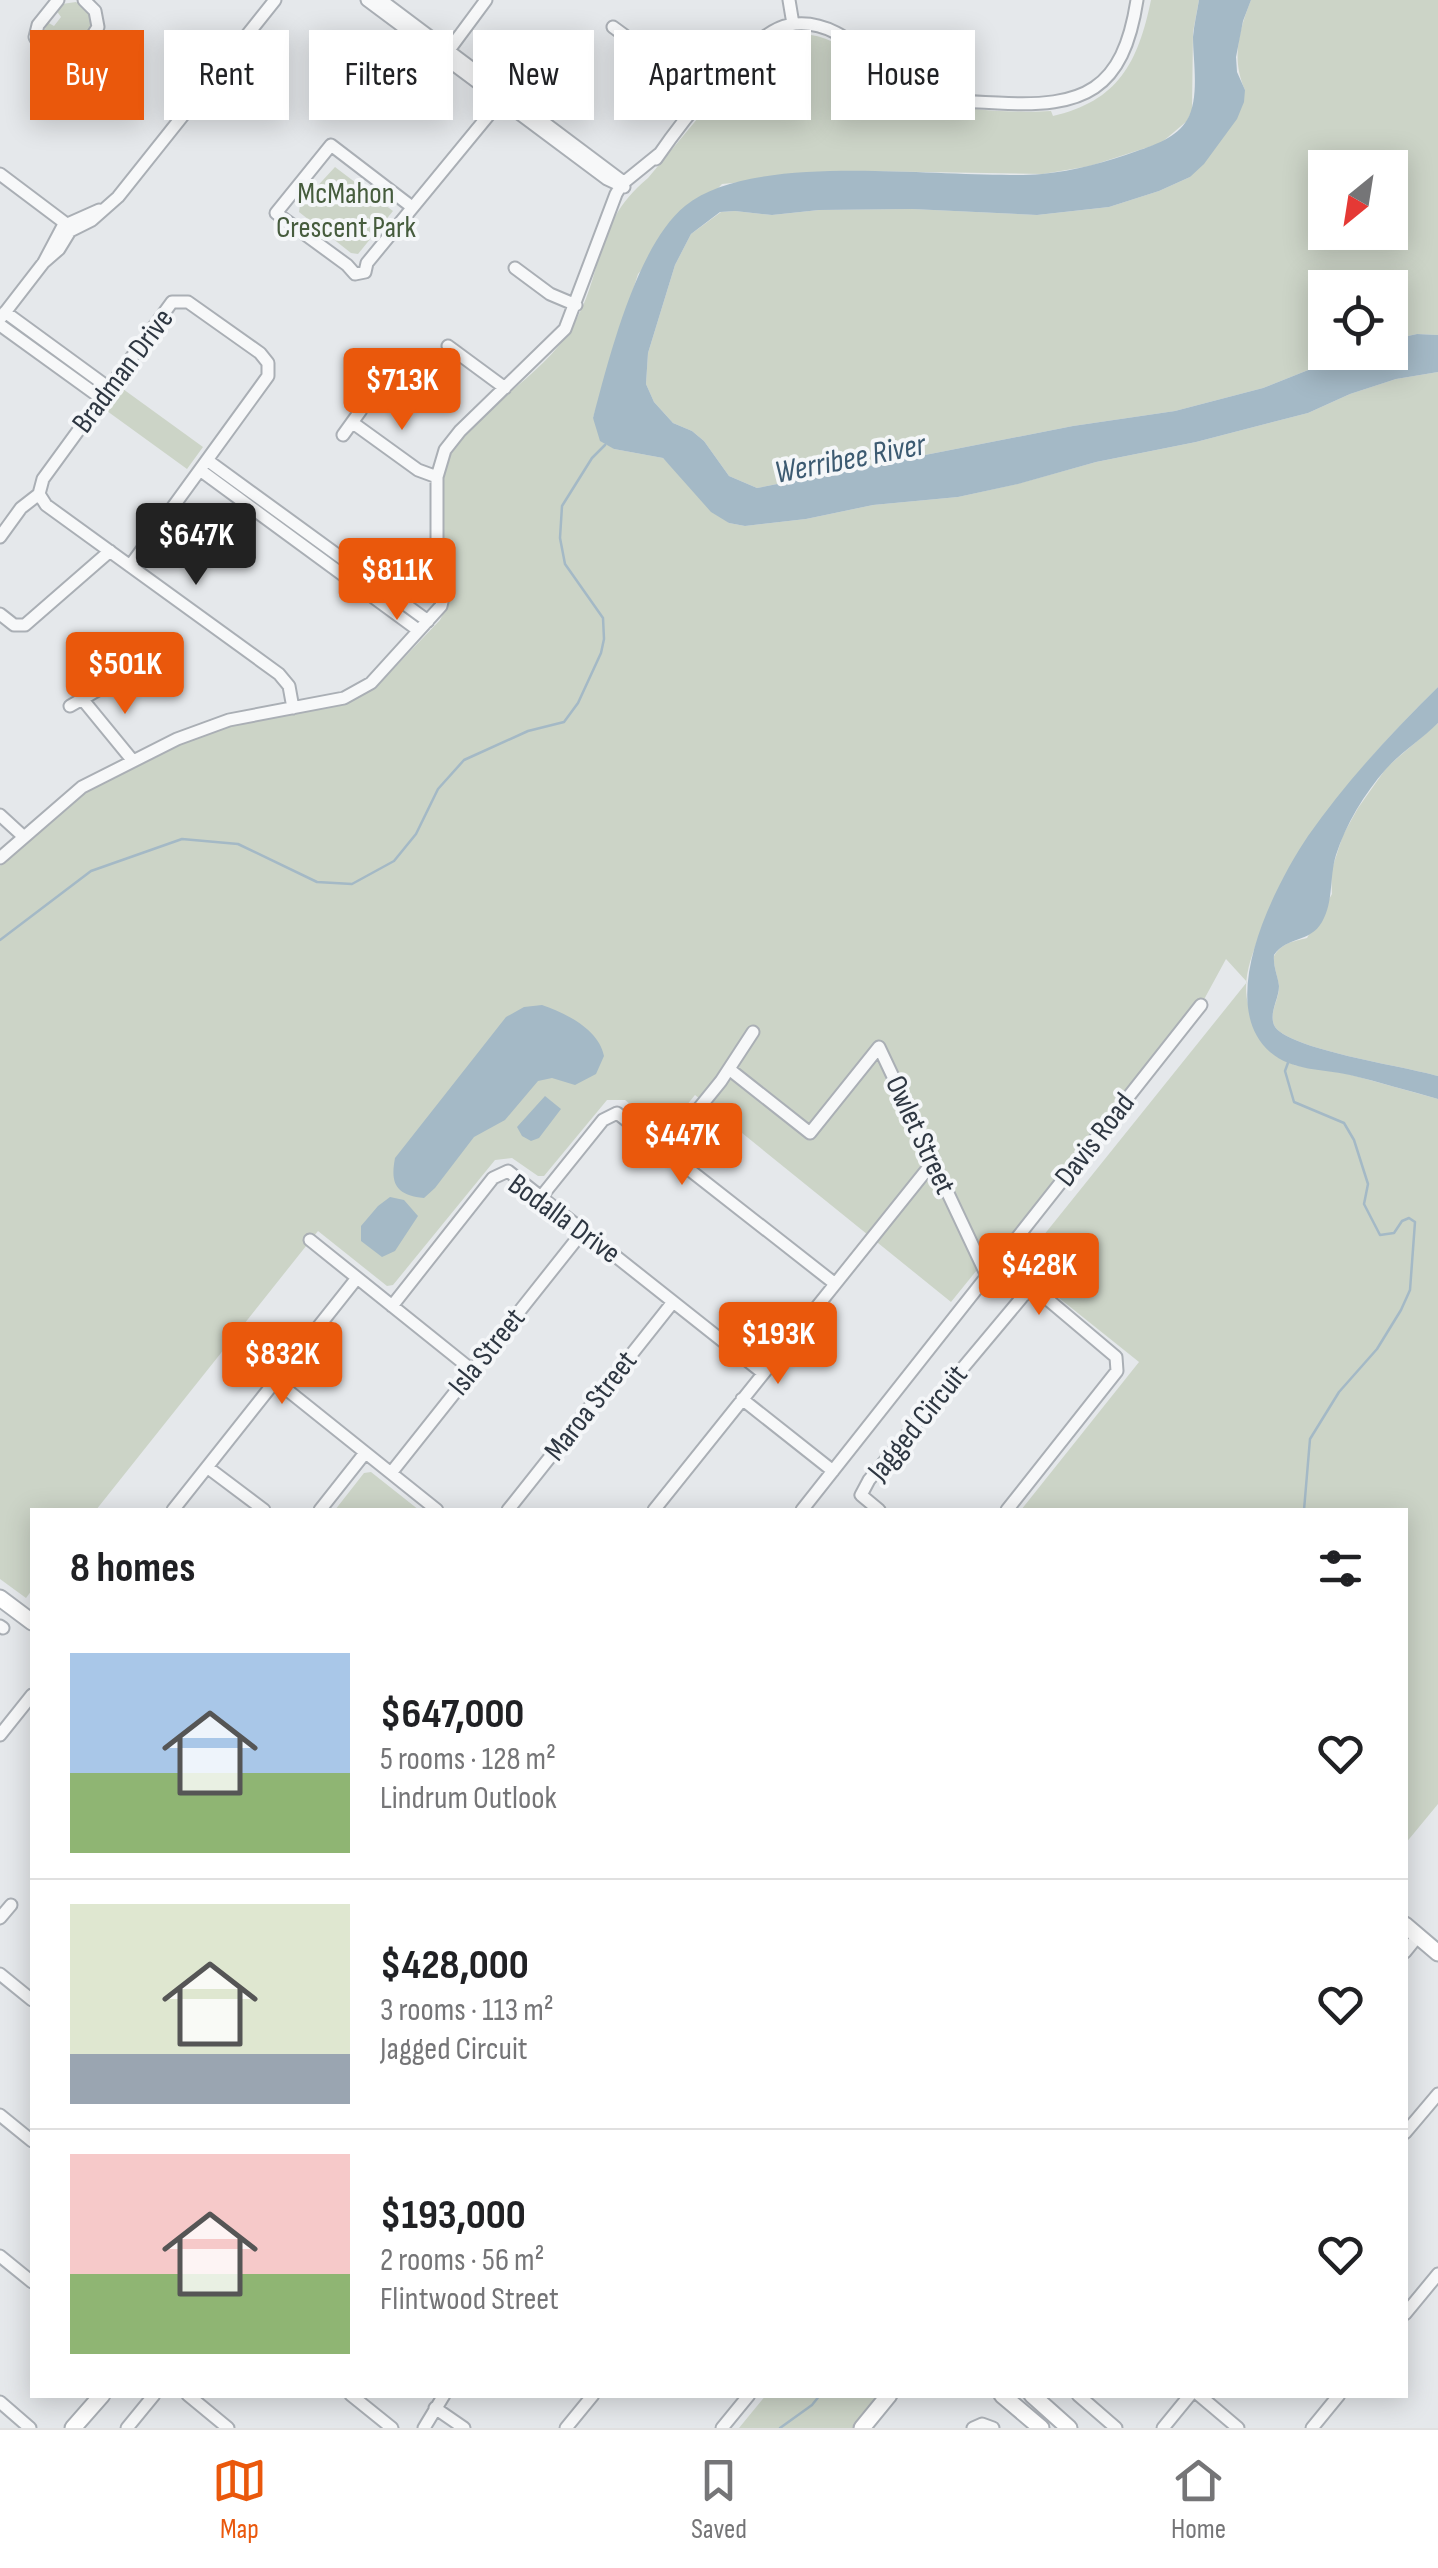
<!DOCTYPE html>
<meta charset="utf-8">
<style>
body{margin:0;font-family:"Sofia Sans Condensed",sans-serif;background:#f2f2f2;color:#202124;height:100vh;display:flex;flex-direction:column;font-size:38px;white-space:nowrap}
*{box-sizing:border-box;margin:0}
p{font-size:32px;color:#757577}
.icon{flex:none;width:55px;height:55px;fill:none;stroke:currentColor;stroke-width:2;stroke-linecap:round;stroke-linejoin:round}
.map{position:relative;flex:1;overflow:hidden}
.sheet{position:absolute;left:30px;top:1508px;width:1378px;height:890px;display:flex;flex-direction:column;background:#fff;border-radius:0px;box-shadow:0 5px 25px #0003}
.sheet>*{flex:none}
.top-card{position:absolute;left:30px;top:30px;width:1380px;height:90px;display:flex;gap:20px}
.needle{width:65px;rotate:210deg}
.fabs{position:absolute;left:1308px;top:150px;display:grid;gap:20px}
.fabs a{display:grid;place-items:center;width:100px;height:100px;border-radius:0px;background:#fff;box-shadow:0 5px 25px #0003;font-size:50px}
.price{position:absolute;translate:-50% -85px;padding:0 22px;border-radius:10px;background:#ea580c;color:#fff;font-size:32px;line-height:65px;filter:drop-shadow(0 2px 5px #0008)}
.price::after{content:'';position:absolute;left:50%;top:60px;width:30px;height:22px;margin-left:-15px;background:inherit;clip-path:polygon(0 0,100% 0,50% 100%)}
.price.on{background:#222;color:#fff}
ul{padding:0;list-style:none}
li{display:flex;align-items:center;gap:30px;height:250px;padding:0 40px}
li+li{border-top:2px solid #e0e0e0}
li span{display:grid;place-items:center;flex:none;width:280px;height:200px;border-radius:0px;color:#555}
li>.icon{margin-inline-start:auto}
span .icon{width:120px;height:120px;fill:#fffc;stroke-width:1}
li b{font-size:42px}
h2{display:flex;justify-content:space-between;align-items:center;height:120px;padding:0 40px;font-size:42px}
.tag{padding:0 35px;border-radius:0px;background:#fff;box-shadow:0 5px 25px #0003;font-size:35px;line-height:90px}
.tag.on{background:#ea580c;color:#fff}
.tab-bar{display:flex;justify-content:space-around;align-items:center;height:140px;border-top:2px solid #e0e0e0;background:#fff;font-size:28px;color:#757577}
.tab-bar a{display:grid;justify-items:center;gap:5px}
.tab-bar .on{color:#ea580c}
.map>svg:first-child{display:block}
.green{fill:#ccd4c7;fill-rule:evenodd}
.water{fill:#a4b9c6}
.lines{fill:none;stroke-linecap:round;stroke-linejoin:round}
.stream{stroke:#a4b9c6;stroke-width:2.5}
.street-casing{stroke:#aaafb5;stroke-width:15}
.secondary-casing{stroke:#aaafb5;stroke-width:19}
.street{stroke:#f7f8f9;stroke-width:11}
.secondary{stroke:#fff;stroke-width:15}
.labels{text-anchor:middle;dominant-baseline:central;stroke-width:8;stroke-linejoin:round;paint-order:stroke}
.park-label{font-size:30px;fill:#465c3d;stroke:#f4f6f8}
.street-label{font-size:30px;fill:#2e3742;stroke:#f4f6f8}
.water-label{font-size:32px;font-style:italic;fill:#3c5a71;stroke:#f4f6f8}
</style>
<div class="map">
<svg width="1438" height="2428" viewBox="0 0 1438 2428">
<rect width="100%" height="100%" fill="#e5e8eb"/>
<path class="green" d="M1151,0H1199L1193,32L1192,110L1187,121L1161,143L1090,166L1043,174L858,171L722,184L638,274L593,418L614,449L663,458L729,523L745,526L806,519L873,505L958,497L1017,484L1096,462L1196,442L1308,413L1350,394L1396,379L1438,372V687C1365,759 1295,839 1259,936C1251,958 1242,980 1248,1004C1252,1020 1283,1051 1294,1065L1348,1074L1438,1099V1804L1405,1844V1510H1021L1139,1362L1019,1266L1247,982L1226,959L1201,1005L987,1276L981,1265L951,1302L695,1095L668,1128L661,1129L625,1100H607L544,1176H538L512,1158L495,1160L393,1285L387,1286L318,1231L96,1510H32V1590L26,1598L0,1579V866L83,792L170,749L230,725L348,703L380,683L440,620L450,600L441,514L444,471L453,449C485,403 543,376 572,327C605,273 592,224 648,178L753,52C827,0 862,76 928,99C960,111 1016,113 1051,111L1053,116C1118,101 1138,63 1151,0Z
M1251,0H1438V335L1417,334L1390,340V288H1325V352L1351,353L1263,388L1175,411L1073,426L757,488L729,476L704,441L692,431L673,423L654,402L646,384L648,353L675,265L691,234L721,212L735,211L772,215L819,210L912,209L1037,215L1109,207L1159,191L1190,177L1245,90C1231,59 1239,30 1251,0ZM1325,168H1390V232H1325Z
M76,2L89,12L91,29L88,35L79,31L73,40L78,47C65,60 51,55 42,40L47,22L54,26L61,17L56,10L62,4Z
M335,167L393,211L358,254L351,253L299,212L300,205Z
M123,389L203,447L187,469L107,411Z
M1438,723V1076C1409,1067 1284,1049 1274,1025C1269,1012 1279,1000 1279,987C1278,976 1273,967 1274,956C1283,942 1292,942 1307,938L1332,894L1331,872L1343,835L1358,808L1387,767Z
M371,1472L419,1510H335L364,1473Z
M766,2395H879L854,2428H739Z"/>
<path class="water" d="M1199,0H1251L1243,21L1236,57L1237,72L1245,90L1244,102L1237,119L1204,164L1190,177L1159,191L1109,207L1037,215L912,209L819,210L772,215L735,211L720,212L691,234L675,265L648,353L646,384L654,402L673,423L692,431L704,441L729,476L757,488L1073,426L1175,411L1263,388L1351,353L1390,352V340L1417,334L1438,335V372L1396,379L1350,394L1308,413L1196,442L1096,462L1018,484L958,497L873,505L806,519L745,526L729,523L711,512L663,458L614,449L600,441L593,418C609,358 637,245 685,206C756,148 951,181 1042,174C1074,171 1107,162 1137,151C1155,145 1177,137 1187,120C1200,98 1193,61 1193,37C1194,25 1197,12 1199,0Z
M1438,687V723C1422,739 1401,752 1386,769C1364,794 1346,824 1336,855C1329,878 1334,901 1322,922C1310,943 1287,936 1274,955C1273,967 1278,976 1279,986C1279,999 1269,1012 1274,1025C1284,1049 1409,1067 1438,1076V1099C1409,1091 1379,1082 1350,1075C1323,1069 1292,1071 1270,1052C1214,1003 1275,885 1308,836C1345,783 1392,732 1438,687Z
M542,1005C565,1013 599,1029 604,1056L596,1074L575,1085L552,1078L538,1081L505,1120L474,1137L435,1188L424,1198C396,1195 390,1184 395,1158L506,1017L524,1007Z
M545,1096L561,1109L539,1138L531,1141L522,1136L517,1127Z
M390,1197L404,1200L418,1216L395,1251L382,1257L361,1241V1226L378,1206Z"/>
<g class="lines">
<path class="stream" d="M0,940L91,871L182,839L238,844L317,882L352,884L394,861L416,834L438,789L464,760L528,731L564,722L578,703L601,653L604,639L603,618L565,564L560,538L562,506L592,458L605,445
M1289,1060L1285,1071L1294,1102L1344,1123L1354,1140L1368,1184L1364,1204L1380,1235L1394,1233L1402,1221L1409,1218L1415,1222L1410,1290L1401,1310L1377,1349L1339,1392L1310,1439L1304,1510
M780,2428L812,2405L820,2395"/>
<defs>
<path id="street" d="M58,0L38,25L35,37L44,53L65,62L81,53L98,27L95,11L84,0
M367,0L607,179L624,187
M381,0L622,181
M789,0L793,24
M613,27L707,96
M446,54L486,0
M656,159C680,124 750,32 789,25C840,15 875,68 916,89C942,101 970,102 998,103C1084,108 1123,91 1137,0
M0,174L69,226
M412,207L331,145L276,213L347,265L355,274L365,272L367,263L506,94
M44,262L59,249L70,231L92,220L118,197L275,0
M515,268L550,294L576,305
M5,312L109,388
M0,319L44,262L63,226L99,210
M0,325L101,398
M448,346L505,388
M353,423L418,470L437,477
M343,435L361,410
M207,460L428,621
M200,470L418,630
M39,494L43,479L172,302H188L260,353L268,363V376L130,566
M39,494L46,505L279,674L289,686L293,708
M0,537L21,508L39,494
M0,614L14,625H25L110,551
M83,700L133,761
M70,706L98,690
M0,815L24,837
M0,858L82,787L177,739L229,720L344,698L371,683L441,606L445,589L437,541V477L445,450L460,431L565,329L616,194L622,184L659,154
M729,1069L810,1133L879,1047L987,1276
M666,1149L721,1081L753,1032
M541,1197L603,1120L617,1113L834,1283
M310,1240L472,1370
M392,1306L493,1178L508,1171L763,1373
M276,1381L437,1510
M742,1399L833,1471
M207,1467L264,1510
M391,1473L584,1230
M173,1510L357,1278
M320,1510L365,1453
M508,1510L673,1302
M654,1510L933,1162
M802,1510L1201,1005
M879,1510L861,1495L869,1480L1023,1296L1030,1291L1039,1292L1116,1357L1117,1371L1007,1510
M0,1626L3,1628
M0,1735L32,1695
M0,1918L11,1905
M1405,1952L1418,1936
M0,1974L32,2000
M0,2115L32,2141
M1405,2133L1438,2094
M0,2256L32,2282
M1405,2314L1438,2274
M188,2395L228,2428
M351,2395L392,2428
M1078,2395L1116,2428
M1199,2395L1238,2428
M0,2402L30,2428
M435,2408L464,2428
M127,2428L154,2395
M424,2428L444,2395
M566,2428L593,2395
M722,2428L749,2395
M973,2428L982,2424L993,2428
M1163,2428L1190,2395
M1312,2428L1339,2395"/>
<path id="secondary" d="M0,1598L32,1622
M1405,1925L1438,1953
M1002,2395L1041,2428
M1032,2395L1069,2428
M73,2428L102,2395
M862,2428L889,2395"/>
</defs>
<use href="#street" class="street-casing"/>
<use href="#secondary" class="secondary-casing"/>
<use href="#street" class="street"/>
<use href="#secondary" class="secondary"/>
</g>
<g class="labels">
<g class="park-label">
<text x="346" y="194">McMahon<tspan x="346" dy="34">Crescent Park</tspan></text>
</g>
<g class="street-label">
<text transform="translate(123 371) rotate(-53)">Bradman Drive</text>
<text transform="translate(920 1135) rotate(65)">Owlet Street</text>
<text transform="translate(1095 1140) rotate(-52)">Davis Road</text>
<text transform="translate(564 1219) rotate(36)">Bodalla Drive</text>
<text transform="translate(487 1352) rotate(-51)">Isla Street</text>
<text transform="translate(591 1406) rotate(-52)">Maroa Street</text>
<text transform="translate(918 1423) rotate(-51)">Jagged Circuit</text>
</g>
<g class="water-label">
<text transform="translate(850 459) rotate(-11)">Werribee River</text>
</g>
</g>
</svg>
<div class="fabs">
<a><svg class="needle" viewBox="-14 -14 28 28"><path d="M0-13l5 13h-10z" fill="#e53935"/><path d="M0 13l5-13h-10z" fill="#757577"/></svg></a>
<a><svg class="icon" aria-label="locate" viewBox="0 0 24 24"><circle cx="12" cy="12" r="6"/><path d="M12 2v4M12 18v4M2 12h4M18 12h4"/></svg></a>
</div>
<b class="price" style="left:402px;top:433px">$713K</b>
<b class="price on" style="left:196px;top:588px">$647K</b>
<b class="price" style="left:397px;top:623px">$811K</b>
<b class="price" style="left:125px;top:717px">$501K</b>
<b class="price" style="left:682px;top:1188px">$447K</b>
<b class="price" style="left:1039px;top:1318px">$428K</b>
<b class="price" style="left:778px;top:1387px">$193K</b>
<b class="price" style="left:282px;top:1407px">$832K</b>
<div class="top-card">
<a class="tag on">Buy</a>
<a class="tag">Rent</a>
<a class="tag">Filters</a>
<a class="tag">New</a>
<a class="tag">Apartment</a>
<a class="tag">House</a>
</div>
<section class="sheet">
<h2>8 homes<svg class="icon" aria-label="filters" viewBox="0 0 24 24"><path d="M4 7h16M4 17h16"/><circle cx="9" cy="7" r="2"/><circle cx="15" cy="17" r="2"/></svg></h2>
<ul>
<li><span style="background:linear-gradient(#a9c7e8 60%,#8fb573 0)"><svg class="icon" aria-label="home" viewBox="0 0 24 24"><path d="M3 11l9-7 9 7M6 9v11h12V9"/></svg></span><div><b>$647,000</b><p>5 rooms · 128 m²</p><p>Lindrum Outlook</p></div><svg class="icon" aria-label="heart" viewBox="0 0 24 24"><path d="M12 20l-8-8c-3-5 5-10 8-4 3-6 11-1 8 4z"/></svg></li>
<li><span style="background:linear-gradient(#dfe7d0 75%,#9aa5b1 0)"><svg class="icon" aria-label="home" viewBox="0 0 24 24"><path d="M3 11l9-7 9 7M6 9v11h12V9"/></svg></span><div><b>$428,000</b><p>3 rooms · 113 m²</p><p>Jagged Circuit</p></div><svg class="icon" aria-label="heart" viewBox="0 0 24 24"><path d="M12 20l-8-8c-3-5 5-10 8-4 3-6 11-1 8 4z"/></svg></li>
<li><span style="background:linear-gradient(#f6c9c9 60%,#8fb573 0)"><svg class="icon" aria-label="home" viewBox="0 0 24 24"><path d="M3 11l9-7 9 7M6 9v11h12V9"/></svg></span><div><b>$193,000</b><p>2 rooms · 56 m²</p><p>Flintwood Street</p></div><svg class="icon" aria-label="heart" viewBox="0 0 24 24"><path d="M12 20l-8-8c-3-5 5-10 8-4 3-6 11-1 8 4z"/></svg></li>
</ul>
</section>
</div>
<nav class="tab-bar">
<a class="on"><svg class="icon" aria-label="map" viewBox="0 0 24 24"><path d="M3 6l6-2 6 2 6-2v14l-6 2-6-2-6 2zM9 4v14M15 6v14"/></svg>Map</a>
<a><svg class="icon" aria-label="saved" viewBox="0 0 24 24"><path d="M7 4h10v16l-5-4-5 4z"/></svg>Saved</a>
<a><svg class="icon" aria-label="home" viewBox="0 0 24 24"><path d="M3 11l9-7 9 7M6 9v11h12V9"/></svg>Home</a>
</nav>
